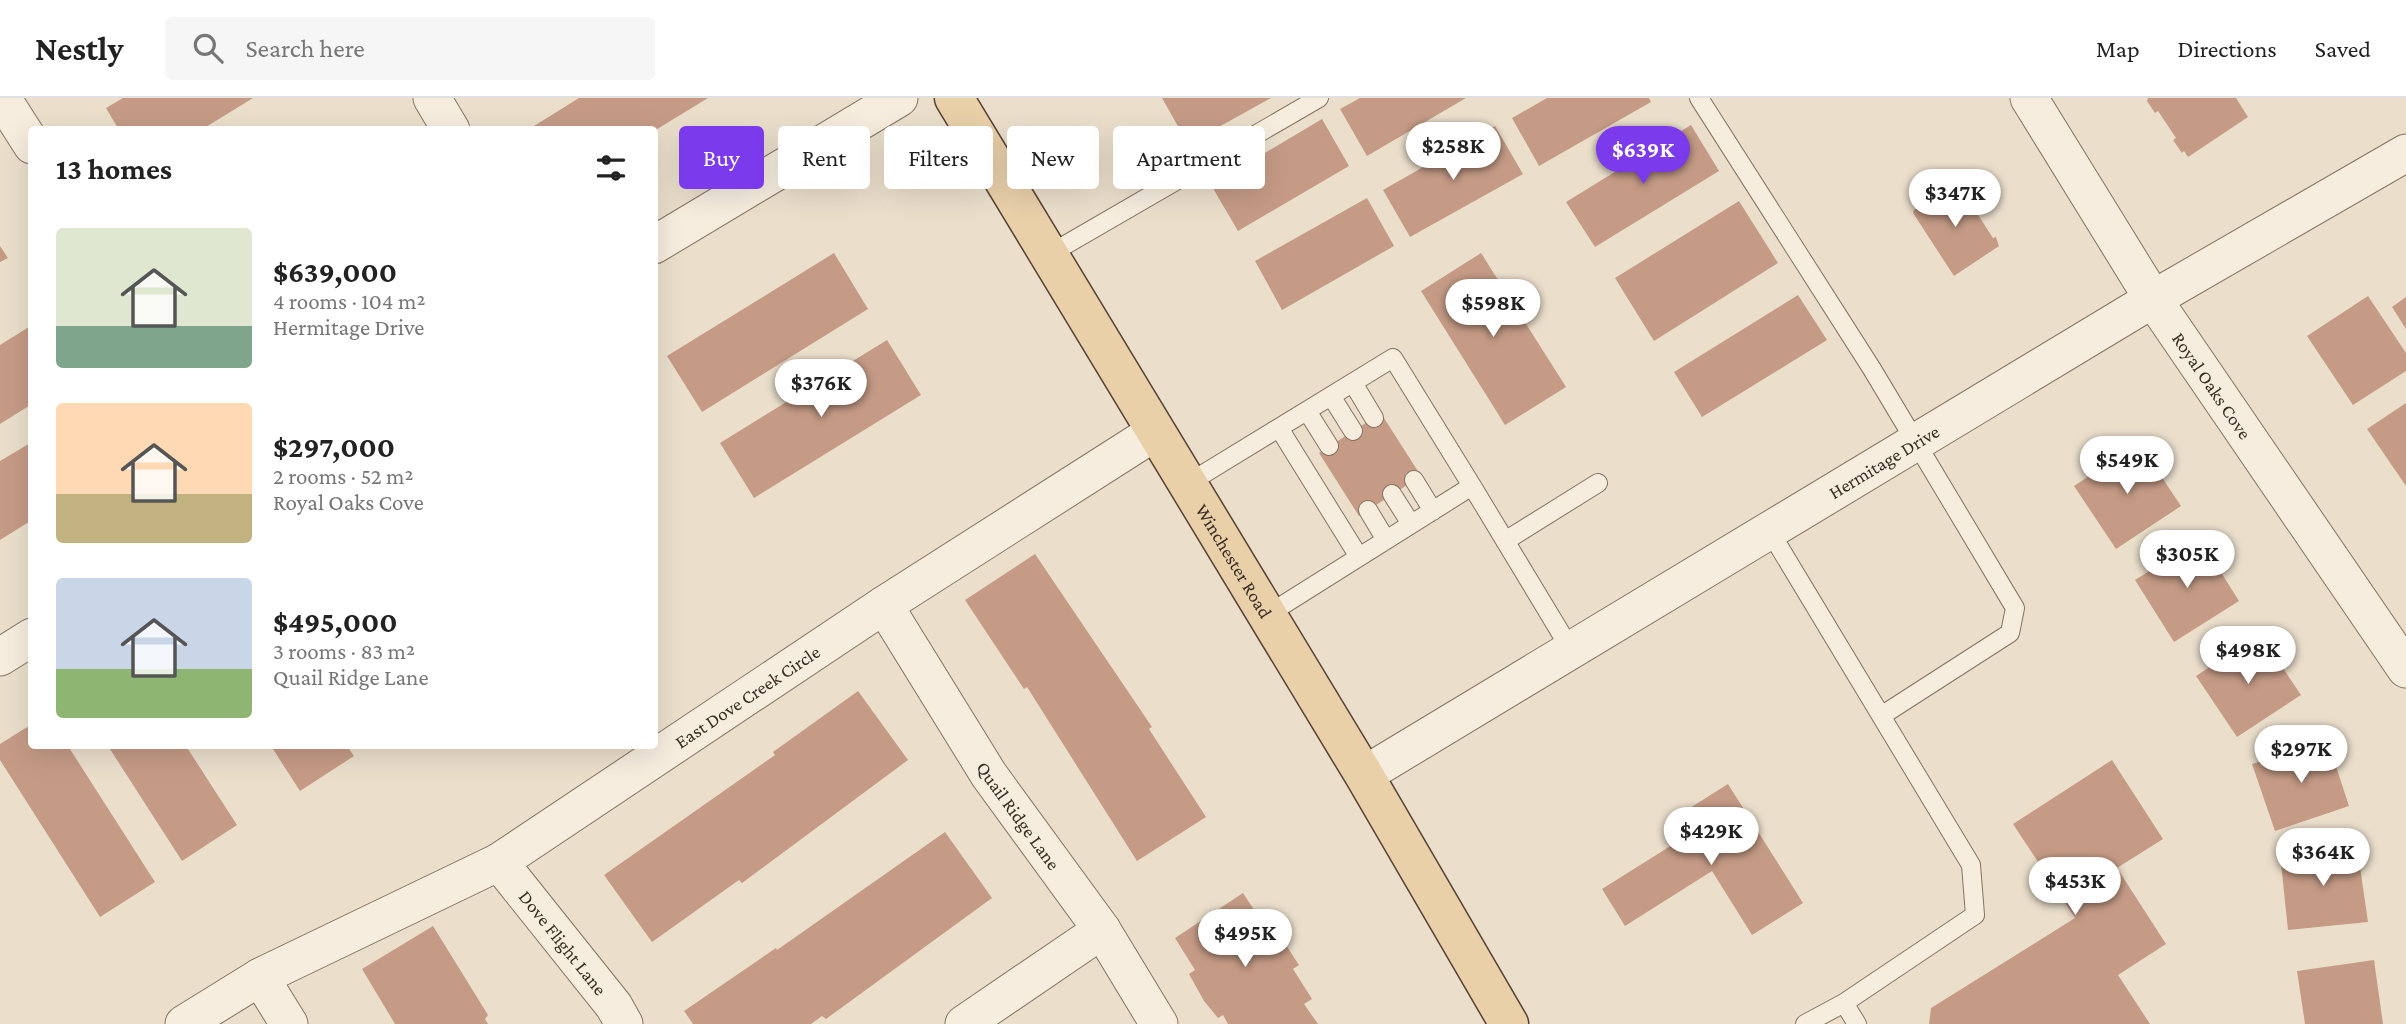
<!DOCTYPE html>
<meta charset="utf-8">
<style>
body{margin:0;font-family:"Crimson Pro",serif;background:#f6f6f6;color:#222;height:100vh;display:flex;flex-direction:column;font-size:26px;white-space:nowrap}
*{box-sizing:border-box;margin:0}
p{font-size:23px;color:#767676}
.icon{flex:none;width:38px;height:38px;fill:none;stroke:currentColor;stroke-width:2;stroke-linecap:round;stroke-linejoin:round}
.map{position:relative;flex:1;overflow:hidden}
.sheet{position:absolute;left:28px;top:28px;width:630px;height:623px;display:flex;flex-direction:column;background:#fff;border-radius:7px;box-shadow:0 7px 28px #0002}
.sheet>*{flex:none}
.banner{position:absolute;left:679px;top:28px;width:665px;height:63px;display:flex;gap:14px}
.price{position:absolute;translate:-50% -60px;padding:0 16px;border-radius:24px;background:#fff;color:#222;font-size:23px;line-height:46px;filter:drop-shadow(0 2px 4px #0008)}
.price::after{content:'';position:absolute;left:50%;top:42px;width:21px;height:16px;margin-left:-10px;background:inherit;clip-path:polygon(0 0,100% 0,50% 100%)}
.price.current{background:#7c3aed;color:#fff}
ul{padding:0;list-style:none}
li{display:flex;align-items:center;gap:21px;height:175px;padding:0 28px}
li span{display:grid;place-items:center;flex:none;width:196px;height:140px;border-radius:7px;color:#555}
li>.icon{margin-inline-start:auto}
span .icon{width:84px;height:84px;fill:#fffc;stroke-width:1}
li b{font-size:30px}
h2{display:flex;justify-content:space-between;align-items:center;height:84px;padding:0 28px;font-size:30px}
.chip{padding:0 24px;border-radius:7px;background:#fff;box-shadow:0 7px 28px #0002;font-size:24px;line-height:63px}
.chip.current{background:#7c3aed;color:#fff}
header{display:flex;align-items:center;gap:42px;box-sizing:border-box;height:98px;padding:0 35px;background:#fff;border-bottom:2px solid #e0e0e0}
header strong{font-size:33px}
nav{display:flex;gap:38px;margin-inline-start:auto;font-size:24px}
.search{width:490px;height:63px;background:#f6f6f6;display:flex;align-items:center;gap:18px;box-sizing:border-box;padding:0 24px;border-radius:7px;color:#767676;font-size:26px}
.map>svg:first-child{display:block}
.building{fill:#c59b86}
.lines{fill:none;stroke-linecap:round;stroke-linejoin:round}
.service-casing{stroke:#877261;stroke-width:20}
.minor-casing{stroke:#877261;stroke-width:39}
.primary-casing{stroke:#554135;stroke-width:41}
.service{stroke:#f6eddf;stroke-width:18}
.minor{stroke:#f6eddf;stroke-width:37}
.primary{stroke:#e9d0a9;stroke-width:38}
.labels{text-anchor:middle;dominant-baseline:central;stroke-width:5;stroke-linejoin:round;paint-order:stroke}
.street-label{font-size:19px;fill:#392c23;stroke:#f3eadb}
</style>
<header>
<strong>Nestly</strong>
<div class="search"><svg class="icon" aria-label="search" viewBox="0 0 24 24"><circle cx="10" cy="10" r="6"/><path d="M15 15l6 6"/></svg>Search here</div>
<nav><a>Map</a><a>Directions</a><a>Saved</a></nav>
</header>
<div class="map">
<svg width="2406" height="926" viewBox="0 0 2406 926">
<rect width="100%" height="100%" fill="#ebdfcc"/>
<path class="building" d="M123,0H253L201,32H119L106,10Z
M579,0H708L654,33L537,32L534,28Z
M1162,0H1271L1188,46Z
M1360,0H1466L1367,58L1340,11Z
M1547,0H1649L1651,4L1539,68L1512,20Z
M2148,0H2236L2248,19L2188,59L2184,53L2182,55L2173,42L2176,40L2158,13L2155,15L2147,3Z
M1322,21L1349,68L1238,133L1211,87Z
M1691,27L1719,73L1595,149L1566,104Z
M1495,28L1523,76L1410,139L1383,92Z
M1954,85L1958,86L1993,140L1996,139L1999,148L1954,178L1913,115L1914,112Z
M1367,100L1394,148L1282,212L1255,163Z
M1739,103L1778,165L1654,243L1615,180Z
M0,148L8,160L0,164Z
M834,155L868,211L702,314L667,258Z
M1481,155L1566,289L1505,327L1421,193Z
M1798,197L1827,242L1702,319L1674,274Z
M2368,198L2406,255V273L2353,307L2307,238Z
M2406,199V231L2392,209Z
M32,227V306L0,326V247Z
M887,242L921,297L754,400L720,345Z
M2406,305V388L2367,331Z
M1378,317L1384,320L1421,378L1359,418L1319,355Z
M32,344V422L0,442V363Z
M2139,345L2181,408L2116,451L2074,388Z
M2200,441L2239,503L2174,544L2135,482Z
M1035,456L1152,629L1149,631L1206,719L1137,763L1027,589L1024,591L965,502Z
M2260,536L2301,597L2237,639L2196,578Z
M858,593L908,662L742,785L739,782L652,844L604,777L775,657L773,654Z
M32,626V648H68L155,784L100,819L0,662V646Z
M2327,641L2349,708L2275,733L2252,666Z
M108,648H186L237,727L182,763Z
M271,648H347L354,658L300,693Z
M2112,662L2163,741L2117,770L2166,846L2118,877L2150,926H1929L1931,910L2075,820L2013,726Z
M1728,686L1803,805L1752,837L1712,773L1625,828L1602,791L1688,737L1677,718Z
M945,734L992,800L826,921L822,918L811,926H693L684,913L776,850L777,852Z
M2357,748L2368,824L2288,832L2280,756Z
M1243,795L1272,839L1278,835L1299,867L1293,871L1312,901L1304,906L1318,926H1228L1223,917L1218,920L1204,903L1189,876L1195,872L1175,840Z
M433,828L488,917L485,921L488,926H395L362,871Z
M2374,862L2383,926H2305L2297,873Z"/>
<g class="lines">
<defs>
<path id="service" d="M1699,0L1872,271L2015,510L2010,535L1881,618
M1048,157L1319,0
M1353,285L1374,320
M1331,298L1353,333
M1307,313L1329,348
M1279,330L1359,459
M1414,382L1433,413
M1187,386L1393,260L1472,388L1267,517
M1472,388L1571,552
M1392,396L1411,426
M1368,412L1386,442
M1769,432L1971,767L1975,817L1844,905L1805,926
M1505,443L1598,385
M1844,905L1857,926"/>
<g id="minor">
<path d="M2,0L32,47"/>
<path d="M432,0L451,32"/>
<path id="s1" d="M2029,0L2153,201L2406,571"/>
<path d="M654,147L899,0"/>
<path id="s2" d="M884,507L989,677L1102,832L1159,926"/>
<path d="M0,559L32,539"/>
<path id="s3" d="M1364,677L2153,201L2406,55"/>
<path id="s4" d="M499,764L614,908L624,926"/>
<path d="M260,879L289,926"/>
<path id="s5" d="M184,926L260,879L499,764L884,507L1155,334"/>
<path d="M964,926L1102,832"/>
</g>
<g id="primary">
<path id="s6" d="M954,0L1364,677L1509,926"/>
</g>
</defs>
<use href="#service" class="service-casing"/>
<use href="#minor" class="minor-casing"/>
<use href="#primary" class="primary-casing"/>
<use href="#service" class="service"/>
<use href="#minor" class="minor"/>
<use href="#primary" class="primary"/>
</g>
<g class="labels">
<g class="street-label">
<text stroke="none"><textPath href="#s1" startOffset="341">Royal Oaks Cove</textPath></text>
<text stroke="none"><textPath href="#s3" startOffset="607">Hermitage Drive</textPath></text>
<text stroke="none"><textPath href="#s6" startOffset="541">Winchester Road</textPath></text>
<text stroke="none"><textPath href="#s5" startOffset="653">East Dove Creek Circle</textPath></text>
<text stroke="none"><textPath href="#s2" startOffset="250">Quail Ridge Lane</textPath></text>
<text stroke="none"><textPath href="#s4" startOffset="103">Dove Flight Lane</textPath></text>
</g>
</g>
</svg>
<b class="price" style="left:1453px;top:84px">$258K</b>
<b class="price current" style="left:1643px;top:88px">$639K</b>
<b class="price" style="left:1955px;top:131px">$347K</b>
<b class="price" style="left:1493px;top:241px">$598K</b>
<b class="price" style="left:821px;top:321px">$376K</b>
<b class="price" style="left:2127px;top:398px">$549K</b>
<b class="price" style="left:2187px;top:492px">$305K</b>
<b class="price" style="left:2248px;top:588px">$498K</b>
<b class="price" style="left:2301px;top:687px">$297K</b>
<b class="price" style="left:1711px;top:769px">$429K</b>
<b class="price" style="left:2323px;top:790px">$364K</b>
<b class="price" style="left:2075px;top:819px">$453K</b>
<b class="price" style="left:1245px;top:871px">$495K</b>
<div class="banner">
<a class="chip current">Buy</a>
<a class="chip">Rent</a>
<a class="chip">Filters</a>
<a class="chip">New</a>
<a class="chip">Apartment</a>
</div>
<section class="sheet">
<h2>13 homes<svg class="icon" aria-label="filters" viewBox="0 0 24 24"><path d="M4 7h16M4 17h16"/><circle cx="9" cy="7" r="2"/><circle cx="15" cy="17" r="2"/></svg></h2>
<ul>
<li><span style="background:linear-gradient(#dfe7d0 70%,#7fa58c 0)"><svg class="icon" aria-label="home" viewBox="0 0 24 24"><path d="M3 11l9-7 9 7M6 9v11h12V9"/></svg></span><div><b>$639,000</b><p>4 rooms · 104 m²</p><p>Hermitage Drive</p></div></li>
<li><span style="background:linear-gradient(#ffd9b3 65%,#c2b280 0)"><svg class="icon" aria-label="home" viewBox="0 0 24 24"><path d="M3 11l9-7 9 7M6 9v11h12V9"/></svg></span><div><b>$297,000</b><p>2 rooms · 52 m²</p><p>Royal Oaks Cove</p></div></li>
<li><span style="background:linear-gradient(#c9d6e8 65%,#8fb573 0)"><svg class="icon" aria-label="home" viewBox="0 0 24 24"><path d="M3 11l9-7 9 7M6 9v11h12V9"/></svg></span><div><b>$495,000</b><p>3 rooms · 83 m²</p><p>Quail Ridge Lane</p></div></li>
</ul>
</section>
</div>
